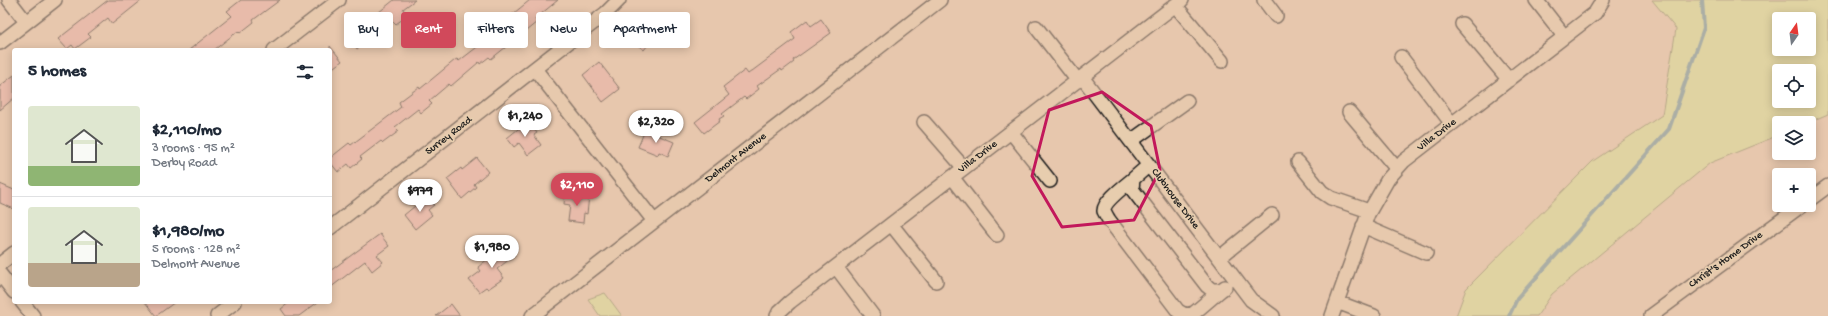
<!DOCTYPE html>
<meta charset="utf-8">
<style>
body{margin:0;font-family:"Gochi Hand",sans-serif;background:#f2f2f3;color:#1f2937;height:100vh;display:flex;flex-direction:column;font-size:15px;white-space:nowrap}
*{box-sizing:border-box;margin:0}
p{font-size:13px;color:#747a83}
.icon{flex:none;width:22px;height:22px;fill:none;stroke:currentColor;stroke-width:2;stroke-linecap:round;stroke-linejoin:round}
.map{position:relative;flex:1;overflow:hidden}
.panel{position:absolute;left:12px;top:48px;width:320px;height:256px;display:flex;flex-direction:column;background:#fff;border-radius:4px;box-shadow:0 2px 10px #0003}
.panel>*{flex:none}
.guide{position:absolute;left:344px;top:12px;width:380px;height:36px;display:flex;gap:8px}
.needle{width:26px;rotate:14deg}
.buttons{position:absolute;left:1772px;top:12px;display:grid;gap:8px}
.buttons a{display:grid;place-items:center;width:44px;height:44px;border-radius:4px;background:#fff;box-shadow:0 2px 10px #0003;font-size:20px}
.price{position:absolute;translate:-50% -34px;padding:0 9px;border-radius:14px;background:#fff;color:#222;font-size:13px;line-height:26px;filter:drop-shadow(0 1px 2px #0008)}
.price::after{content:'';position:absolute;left:50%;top:24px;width:12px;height:9px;margin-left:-6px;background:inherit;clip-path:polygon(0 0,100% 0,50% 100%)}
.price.on{background:#d1495b;color:#fff}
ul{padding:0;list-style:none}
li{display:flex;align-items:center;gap:12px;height:100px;padding:0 16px}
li+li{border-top:1px solid #e0e1e3}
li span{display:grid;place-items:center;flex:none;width:112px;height:80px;border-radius:4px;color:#555}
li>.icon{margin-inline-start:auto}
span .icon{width:48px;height:48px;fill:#fffc;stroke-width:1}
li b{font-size:17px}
h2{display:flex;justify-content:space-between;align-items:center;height:48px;padding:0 16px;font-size:17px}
.chip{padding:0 14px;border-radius:4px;background:#fff;box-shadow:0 2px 10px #0003;font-size:14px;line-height:36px}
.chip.on{background:#d1495b;color:#fff}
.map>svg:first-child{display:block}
.green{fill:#d8e396;stroke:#7a8059;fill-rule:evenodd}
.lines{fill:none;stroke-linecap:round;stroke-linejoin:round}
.stream{stroke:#62909b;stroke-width:4}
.building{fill:#e8ada7;stroke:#1c1c1c}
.minor-casing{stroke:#1c1c1c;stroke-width:16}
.minor{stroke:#e7cdae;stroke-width:13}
.marked{fill:none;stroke:#c2185b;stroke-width:3;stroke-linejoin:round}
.labels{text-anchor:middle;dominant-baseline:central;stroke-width:3.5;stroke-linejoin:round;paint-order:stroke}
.street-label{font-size:11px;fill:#1c1c1c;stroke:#e7cdae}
</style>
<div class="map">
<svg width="1828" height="316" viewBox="0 0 1828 316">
<rect width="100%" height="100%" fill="#e7c7ad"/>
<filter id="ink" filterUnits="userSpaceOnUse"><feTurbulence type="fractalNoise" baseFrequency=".025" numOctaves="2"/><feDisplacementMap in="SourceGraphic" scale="8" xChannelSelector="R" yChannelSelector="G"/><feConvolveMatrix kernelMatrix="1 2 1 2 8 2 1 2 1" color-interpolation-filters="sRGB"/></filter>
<g filter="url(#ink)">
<path class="green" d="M1652,0H1828V114L1807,123H1779V135L1710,163L1552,294L1537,316H1456L1466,289L1593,161L1662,115L1676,29ZM1779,19H1809V49H1779ZM1779,71H1809V101H1779Z
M605,293L622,316H600L588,299Z"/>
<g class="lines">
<path class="stream" d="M1509,316L1517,299L1669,129L1704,28L1702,0"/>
</g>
<path class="building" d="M108,0H142L112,24L108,18L88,34L91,37L75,49L72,45L67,49L58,39Z
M241,0H280L253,20L254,22L240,33L238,31L214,50H189L232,16L227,11Z
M394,0H415L403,9L407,16L396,24L393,21L357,49L348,37Z
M530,0H558L535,19L537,22L526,31L524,27L503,44L506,47L491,59L489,57L480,64L479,62L451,86L449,84L429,101L432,104L421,113L418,109L395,127L399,131L383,143L381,141L360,157L362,159L351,168L348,164L338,172L330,162V158L349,143L351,145L401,107L399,102L419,87L420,89L455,60L457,59L459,61L506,25L503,22Z
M651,16L663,26L644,50L631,40Z
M821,19L831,33L793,60L794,62L782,71L781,69L757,86L759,89L746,99L744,97L722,114L724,116L719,119L720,121L704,133L695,122L729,95L723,87L745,70L748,74L795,39L791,32L807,20L811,26Z
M330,46L342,61L330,70Z
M599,62L620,89L603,102L583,75Z
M14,75V98L0,110V86Z
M528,121L537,133L534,135L541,145L528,155L519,143L514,147L507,138Z
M645,130L674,142L668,156L659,152L658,155L638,147Z
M477,158L488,172L474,184L476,187L462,199L447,179L461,168L462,170Z
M0,184L14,190V209L0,203Z
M565,193L589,196L587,214L584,213L583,223L568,221L570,205L564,204Z
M426,197L434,205L428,210L432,215L415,229L404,215Z
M380,234L389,246L377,255L383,262L372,271L365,261L330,288V271Z
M506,244L515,255L497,269L504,278L488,289L486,287L479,292L469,280L481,271L478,267Z
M145,302H175L156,316Z
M290,302H318L299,316H286L281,309Z
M451,304L460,316H436Z"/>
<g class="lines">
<defs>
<path id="minor" d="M9,0L26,22
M1264,0L1276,16
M1536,0L1564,36
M1175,5L1222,61
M1462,24L1509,80
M1036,27L1078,81
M0,43L55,0
M274,50L339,0
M1401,57L1452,124
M535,69L654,221
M1082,77L1251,300L1273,316
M1349,112L1397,169
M924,122L964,168
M1011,132L1050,181
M1131,141L1187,101
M1298,162L1322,192L1331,198L1369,211
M1149,165L1133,179L1132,189L1207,286L1212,290H1221L1225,287
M952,177L997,235
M1133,179C1126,185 1103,202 1104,211C1105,213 1107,217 1109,220L1178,311L1185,315L1194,313L1221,290
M1809,200L1828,186
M891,224L936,281
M1363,226L1426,253
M330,228L606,13L619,0
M1219,258L1272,215
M0,264L14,253
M836,267L873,316
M0,274L14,292
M22,302L33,316
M1337,302L1374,316
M217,316L235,302
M532,316L940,0
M777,316L779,312L790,302L1182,0
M1332,316L1368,214L1388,179L1404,161L1595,13L1603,0
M1651,316L1802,205"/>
</defs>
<use href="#minor" class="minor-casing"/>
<use href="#minor" class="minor"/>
</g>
</g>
<path d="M0 0H1828V316H0ZM1102,92L1151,126L1160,170L1134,220L1062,227L1032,176L1049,110Z" fill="#e7c7ad" fill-opacity=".55" fill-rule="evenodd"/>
<path class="marked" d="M1102,92L1151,126L1160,170L1134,220L1062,227L1032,176L1049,110Z"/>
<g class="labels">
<g class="street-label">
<text transform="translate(1437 135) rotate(-38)">Villa Drive</text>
<text transform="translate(449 136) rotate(-38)">Surrey Road</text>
<text transform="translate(978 157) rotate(-38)">Villa Drive</text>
<text transform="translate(736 158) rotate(-38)">Delmont Avenue</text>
<text transform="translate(1175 199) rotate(53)">Clubhouse Drive</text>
<text transform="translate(1726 260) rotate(-36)">Christ's Home Drive</text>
</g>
</g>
</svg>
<div class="buttons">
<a><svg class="needle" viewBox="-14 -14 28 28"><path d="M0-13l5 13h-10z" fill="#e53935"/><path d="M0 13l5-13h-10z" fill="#747a83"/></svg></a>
<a><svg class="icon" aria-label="locate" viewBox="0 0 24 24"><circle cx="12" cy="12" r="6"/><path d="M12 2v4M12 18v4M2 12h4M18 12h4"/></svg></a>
<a><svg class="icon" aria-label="layers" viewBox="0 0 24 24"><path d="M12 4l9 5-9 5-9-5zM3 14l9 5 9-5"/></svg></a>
<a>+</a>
</div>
<b class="price" style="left:525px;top:138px">$1,240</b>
<b class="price" style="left:656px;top:144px">$2,320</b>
<b class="price on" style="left:577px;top:207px">$2,110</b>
<b class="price" style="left:420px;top:213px">$979</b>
<b class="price" style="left:492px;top:269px">$1,980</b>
<div class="guide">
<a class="chip">Buy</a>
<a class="chip on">Rent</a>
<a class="chip">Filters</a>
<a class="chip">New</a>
<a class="chip">Apartment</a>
</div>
<section class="panel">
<h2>5 homes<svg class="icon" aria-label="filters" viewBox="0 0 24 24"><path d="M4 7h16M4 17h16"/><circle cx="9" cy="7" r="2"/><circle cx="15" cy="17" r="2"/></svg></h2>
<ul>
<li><span style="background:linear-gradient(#dfe7d0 75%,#8fb573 0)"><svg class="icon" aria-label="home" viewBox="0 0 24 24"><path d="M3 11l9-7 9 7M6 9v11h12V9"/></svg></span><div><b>$2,110/mo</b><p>3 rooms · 95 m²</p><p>Derby Road</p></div></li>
<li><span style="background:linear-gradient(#dfe7d0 70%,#b9a48a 0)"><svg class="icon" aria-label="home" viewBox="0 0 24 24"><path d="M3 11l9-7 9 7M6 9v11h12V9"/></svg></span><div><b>$1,980/mo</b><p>5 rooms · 128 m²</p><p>Delmont Avenue</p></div></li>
</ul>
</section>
</div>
